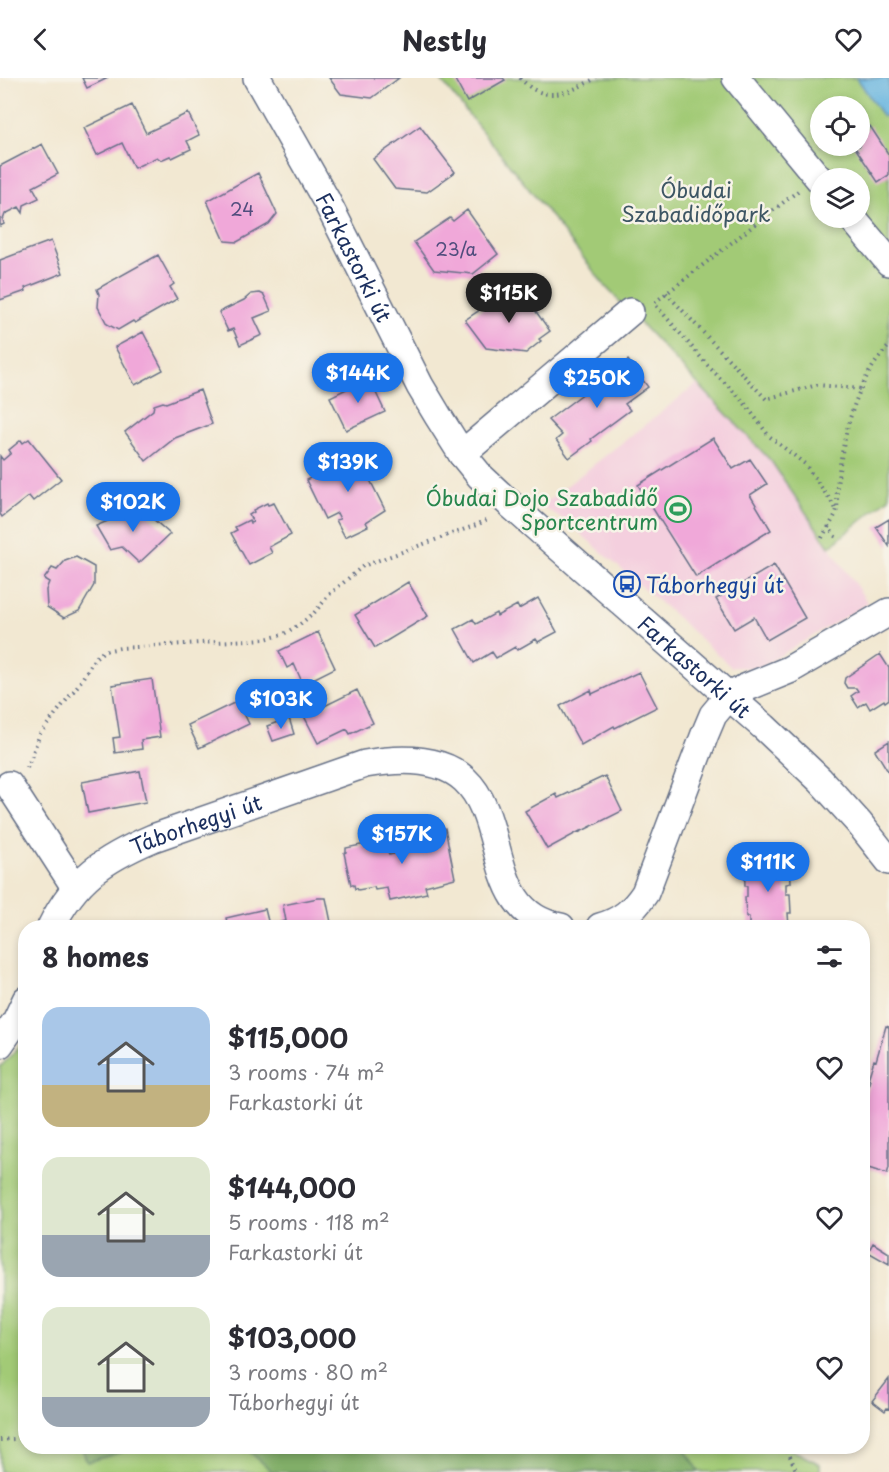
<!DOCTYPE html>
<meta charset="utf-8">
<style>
body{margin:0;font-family:"Playpen Sans",sans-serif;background:#f7f7f7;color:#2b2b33;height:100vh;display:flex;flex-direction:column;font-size:22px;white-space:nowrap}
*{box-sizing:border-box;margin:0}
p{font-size:20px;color:#7c7c81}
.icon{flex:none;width:33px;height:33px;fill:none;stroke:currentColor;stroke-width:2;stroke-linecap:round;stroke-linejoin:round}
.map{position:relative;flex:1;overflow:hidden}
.details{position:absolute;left:18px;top:842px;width:852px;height:534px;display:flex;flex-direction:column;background:#fff;border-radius:24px;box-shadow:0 3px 9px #0003}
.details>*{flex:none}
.buttons{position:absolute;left:810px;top:18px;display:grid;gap:12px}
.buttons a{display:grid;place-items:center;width:60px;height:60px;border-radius:50%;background:#fff;box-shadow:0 3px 9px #0003;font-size:30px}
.price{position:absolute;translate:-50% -51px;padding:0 14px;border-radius:21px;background:#1a73e8;color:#fff;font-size:20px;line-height:39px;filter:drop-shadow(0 2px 3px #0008)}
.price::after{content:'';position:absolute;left:50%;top:36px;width:18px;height:14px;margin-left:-9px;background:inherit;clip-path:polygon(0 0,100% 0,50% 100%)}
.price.active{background:#222;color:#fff}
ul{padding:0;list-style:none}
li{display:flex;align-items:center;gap:18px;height:150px;padding:0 24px}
li span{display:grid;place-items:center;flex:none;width:168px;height:120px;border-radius:18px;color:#555}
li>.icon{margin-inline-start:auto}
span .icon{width:72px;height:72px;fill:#fffc;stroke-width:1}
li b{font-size:26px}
h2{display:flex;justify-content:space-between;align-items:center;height:72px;padding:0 24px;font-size:26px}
header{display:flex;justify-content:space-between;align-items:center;height:78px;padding:0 24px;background:#fff;font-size:27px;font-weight:700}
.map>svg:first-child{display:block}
.built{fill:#f4cfde}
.green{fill:#a2ca76;stroke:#5e7c6a;stroke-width:1.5;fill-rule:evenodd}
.forest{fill:#81ae67;stroke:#4e6e62;stroke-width:1.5}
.water{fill:#65b4df;stroke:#40729e;stroke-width:1.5}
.building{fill:#f0a8d9}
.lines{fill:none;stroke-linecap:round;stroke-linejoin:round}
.minor-casing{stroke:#667087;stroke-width:30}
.path{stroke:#667087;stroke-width:4;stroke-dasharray:1.5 4.5;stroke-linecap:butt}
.minor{stroke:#fff;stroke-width:27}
.labels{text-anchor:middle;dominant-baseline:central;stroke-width:5;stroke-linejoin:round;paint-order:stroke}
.number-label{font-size:18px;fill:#504d7d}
.park-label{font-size:21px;fill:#3d5664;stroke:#f7f3e8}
.street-label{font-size:21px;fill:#1b2f5e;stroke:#f7f3e8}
.leisure-label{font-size:21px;fill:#27864d;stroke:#f7f3e8;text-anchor:end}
.transit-label{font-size:21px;fill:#164399;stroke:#f7f3e8;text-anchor:start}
</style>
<header><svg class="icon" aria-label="back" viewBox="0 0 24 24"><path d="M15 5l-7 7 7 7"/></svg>Nestly<svg class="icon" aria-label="heart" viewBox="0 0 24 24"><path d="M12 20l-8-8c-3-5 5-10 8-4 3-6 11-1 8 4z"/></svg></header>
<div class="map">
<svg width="889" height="1394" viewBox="0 0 889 1394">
<rect width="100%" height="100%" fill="#f7f3e8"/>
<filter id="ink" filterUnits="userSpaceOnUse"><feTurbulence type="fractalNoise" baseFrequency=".0167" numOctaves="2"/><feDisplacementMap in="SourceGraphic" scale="12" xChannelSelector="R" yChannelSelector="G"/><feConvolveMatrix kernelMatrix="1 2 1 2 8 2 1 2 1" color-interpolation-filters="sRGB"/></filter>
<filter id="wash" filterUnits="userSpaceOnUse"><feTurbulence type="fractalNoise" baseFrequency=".008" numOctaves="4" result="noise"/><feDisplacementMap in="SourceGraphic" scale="24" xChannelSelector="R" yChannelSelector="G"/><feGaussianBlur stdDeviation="1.35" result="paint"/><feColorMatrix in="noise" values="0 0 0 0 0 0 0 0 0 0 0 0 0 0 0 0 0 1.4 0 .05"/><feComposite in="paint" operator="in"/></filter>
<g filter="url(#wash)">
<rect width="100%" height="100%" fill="#f2e8d2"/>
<path class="built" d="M697,306L771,383L868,525L759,590L731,589L672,535L565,442L541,428Z"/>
<path class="green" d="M439,0H889V420L829,469L771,383L605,208L554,142ZM820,28H860V68H820ZM820,100H860V140H820Z
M25,962L26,1368H784L820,1386V1394H0V989Z"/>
<path class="forest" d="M81,1368H142L87,1384Z
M243,1368H682L695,1386L699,1394H273Z"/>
<path class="water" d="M857,0H889V35L883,39Z"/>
<g id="blocks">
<path class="building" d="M82,0H108L87,10Z
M329,0H399L372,20L341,16Z
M454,0H503L505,2L467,24Z
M132,27L146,55L188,35L199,57L187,63L191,71L172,80L170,78L161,82L157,79L134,90L122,65L97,77L84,50Z
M420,48L455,94L427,114L395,111L373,81Z
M870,48L889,77V97L878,104L854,68H860V55Z
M42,66L58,96L33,109L39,120L24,127L23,135L19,129L5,136L3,142L4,146L0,148V88Z
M258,95L277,136L269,146L237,164L225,163L207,123Z
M467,132L498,176L473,196L434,192L414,164L450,140L453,143Z
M51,163L63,195L25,210L26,213L0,222V182Z
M158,177L174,206L170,209L177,221L135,245L133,243L118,252L107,246L98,229L99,216L97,211Z
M519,210L550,253L539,261L541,263L526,275L486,270L465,242L501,218L504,221Z
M260,215L264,217L271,233L254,240L262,257L240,267L233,251L228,253L219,234L244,222L251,216Z
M143,254L163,292L135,307L115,269Z
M628,282L648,309L625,326L630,332L591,361L592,363L569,380L556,362L562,357L548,342Z
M369,300L385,334L346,352L330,319Z
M200,312L212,346L175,360L146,383L125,354L153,332L154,327L163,324L166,325Z
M713,360L733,391L750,381L767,406L750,417L771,452L696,499L638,407Z
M29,361L61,401L33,423L29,418L2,439L0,436V378L3,382L11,375L9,372L21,362L23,365Z
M367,372L376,389L366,394L385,432L366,444L368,448L345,459L336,442L340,441L337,435L325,441L306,402Z
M267,425L268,427L274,425L291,457L269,469L272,475L249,487L231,455L237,452L235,449L249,442L250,445L253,444L249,437L254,434L253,432Z
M142,428L152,440L170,456L139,485L122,469L110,472L96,448Z
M889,441V468L876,449Z
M76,479L94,489V507L79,533L64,540L47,529L46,512L49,504L44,501L52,490L57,492L65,483Z
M774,487L805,540L767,562L754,539L734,551L716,521Z
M408,504L428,538L375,570L355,537Z
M538,520L557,554L538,564L536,561L517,572L515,569L496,580L492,574L474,585L455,551L473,541L476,546L496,535L497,538L517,527L519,531Z
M318,554L335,590L303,606L294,586L287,590L279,573Z
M880,576L889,590V621L885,624L884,622L870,631L866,624L858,629L851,618L858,613L856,610H847L844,605L845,600Z
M639,594L657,629L615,650L614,648L581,667L560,628L591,612L592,616Z
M152,601L160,659L141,662L142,671L115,675L113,660L120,659L112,607Z
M357,612L373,645L350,656L347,651L318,665L304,638Z
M238,623L249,646L199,670L188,647Z
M289,640L294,656L273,663L267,648Z
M889,663V695L875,672Z
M140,693L146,724L88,735L82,704Z
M605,698L622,733L580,754V753L547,771L525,733L556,716L558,720Z
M438,750H445L455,800L425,808L427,815L390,823L387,810L375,812L374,809L358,812L357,810L355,811L354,807H351L344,775L346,774V770L385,762L389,777L406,773L402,758Z
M790,780L791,805L786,806V816H790L791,835H788L789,849H749V839H746L745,819H747V808H745L744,783Z
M318,820H326L332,849H225L224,844H227L226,840L265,831L269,847L286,843L283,827Z
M886,948L889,949V1090L887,1096L862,1088V1025L870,1002L868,1001L874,982L876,983Z
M873,1165L889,1175V1186L868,1174Z
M889,1301V1331L887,1330L885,1333L872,1323Z"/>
</g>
</g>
<g filter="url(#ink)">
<use href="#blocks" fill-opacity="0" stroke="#667087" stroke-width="1.5"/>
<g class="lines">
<defs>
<g id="minor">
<path id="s1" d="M257,0L326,122L420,308L438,338L462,376L480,398L511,427L764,649L820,702L859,745L889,783"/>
<path d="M736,0L820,102"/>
<path d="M852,140L889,184"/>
<path d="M462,376L630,234"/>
<path d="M9,707L75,809"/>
<path id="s2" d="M51,849C75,800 104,781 153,760L365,686C546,654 453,831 561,849"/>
<path d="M600,849C621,843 633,833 645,815L705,656L713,637L728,619L745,610L789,592L889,534"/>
<path d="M0,966L16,943L26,922"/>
</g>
</defs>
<use href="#minor" class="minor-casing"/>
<path class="path" d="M520,0C544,27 569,15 596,0
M798,113L654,225L710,290L743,323L769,358L805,386L837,432
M666,215L766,321L817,307L862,311
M828,448L837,461
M822,460C826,451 835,441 837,431C838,424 836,416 837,408C843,360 854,304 889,268
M27,690L40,656L79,606L95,580L104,573L120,570L265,561L282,557L299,547L314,535L330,516L363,488L479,446L489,440
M0,1362L14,1361L26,1356
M784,1368L786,1369L796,1392"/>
<use href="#minor" class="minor"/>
</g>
</g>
<defs>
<symbol id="stadium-ring" viewBox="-11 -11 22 22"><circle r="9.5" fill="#f7f3e8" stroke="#2e9e5b" stroke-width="1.5"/><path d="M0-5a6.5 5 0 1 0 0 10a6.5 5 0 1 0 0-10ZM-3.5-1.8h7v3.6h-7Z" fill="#2e9e5b"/></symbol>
<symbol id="bus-ring" viewBox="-11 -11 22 22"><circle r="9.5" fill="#f7f3e8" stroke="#1a4fb4" stroke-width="1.5"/><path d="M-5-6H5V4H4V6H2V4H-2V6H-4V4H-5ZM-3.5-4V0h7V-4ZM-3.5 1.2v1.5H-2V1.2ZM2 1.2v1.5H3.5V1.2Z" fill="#1a4fb4"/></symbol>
</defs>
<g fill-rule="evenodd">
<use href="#stadium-ring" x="663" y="416" width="30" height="30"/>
<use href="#bus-ring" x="612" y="491" width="30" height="30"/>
</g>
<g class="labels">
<g class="number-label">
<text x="242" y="130">24</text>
<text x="456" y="170">23/a</text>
</g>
<g class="park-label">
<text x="696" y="111">Óbudai<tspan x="696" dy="24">Szabadidőpark</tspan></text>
</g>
<g class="street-label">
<text stroke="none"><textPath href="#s1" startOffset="204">Farkastorki út</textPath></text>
<text stroke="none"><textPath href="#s1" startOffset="744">Farkastorki út</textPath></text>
<text stroke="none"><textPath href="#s2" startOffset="184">Táborhegyi út</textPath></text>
</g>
<g class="leisure-label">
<text x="658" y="419">Óbudai Dojo Szabadidő<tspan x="658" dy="24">Sportcentrum</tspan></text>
</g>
<g class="transit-label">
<text x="646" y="506">Táborhegyi út</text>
</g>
</g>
</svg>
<div class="buttons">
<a><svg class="icon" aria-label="locate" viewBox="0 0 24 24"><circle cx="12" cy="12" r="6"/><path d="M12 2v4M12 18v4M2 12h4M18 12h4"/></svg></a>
<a><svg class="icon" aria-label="layers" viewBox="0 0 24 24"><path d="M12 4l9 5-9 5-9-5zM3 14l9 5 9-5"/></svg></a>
</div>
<b class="price active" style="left:509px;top:246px">$115K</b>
<b class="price" style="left:358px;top:326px">$144K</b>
<b class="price" style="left:597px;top:331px">$250K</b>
<b class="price" style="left:348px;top:415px">$139K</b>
<b class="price" style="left:133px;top:455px">$102K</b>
<b class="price" style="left:281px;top:652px">$103K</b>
<b class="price" style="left:402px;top:787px">$157K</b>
<b class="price" style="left:768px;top:815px">$111K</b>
<section class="details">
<h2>8 homes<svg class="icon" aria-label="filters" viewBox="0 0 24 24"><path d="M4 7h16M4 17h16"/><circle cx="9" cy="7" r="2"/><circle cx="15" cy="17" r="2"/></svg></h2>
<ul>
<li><span style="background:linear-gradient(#a9c7e8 65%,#c2b280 0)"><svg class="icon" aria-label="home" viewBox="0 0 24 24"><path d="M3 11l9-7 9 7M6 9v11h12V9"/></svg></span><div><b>$115,000</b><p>3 rooms · 74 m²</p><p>Farkastorki út</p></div><svg class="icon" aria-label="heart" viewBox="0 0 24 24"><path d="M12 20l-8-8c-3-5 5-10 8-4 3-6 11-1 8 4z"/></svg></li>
<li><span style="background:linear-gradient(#dfe7d0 65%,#9aa5b1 0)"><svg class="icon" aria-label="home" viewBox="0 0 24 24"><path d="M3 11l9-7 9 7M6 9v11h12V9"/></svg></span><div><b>$144,000</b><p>5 rooms · 118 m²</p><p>Farkastorki út</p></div><svg class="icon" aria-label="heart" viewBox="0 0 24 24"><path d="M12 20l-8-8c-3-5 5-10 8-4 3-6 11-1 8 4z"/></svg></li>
<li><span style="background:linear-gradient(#dfe7d0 75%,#9aa5b1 0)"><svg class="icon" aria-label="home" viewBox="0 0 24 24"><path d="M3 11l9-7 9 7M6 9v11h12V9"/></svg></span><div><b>$103,000</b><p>3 rooms · 80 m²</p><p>Táborhegyi út</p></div><svg class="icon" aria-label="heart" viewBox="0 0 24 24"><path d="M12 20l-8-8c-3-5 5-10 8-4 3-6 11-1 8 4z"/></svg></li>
</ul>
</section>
</div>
